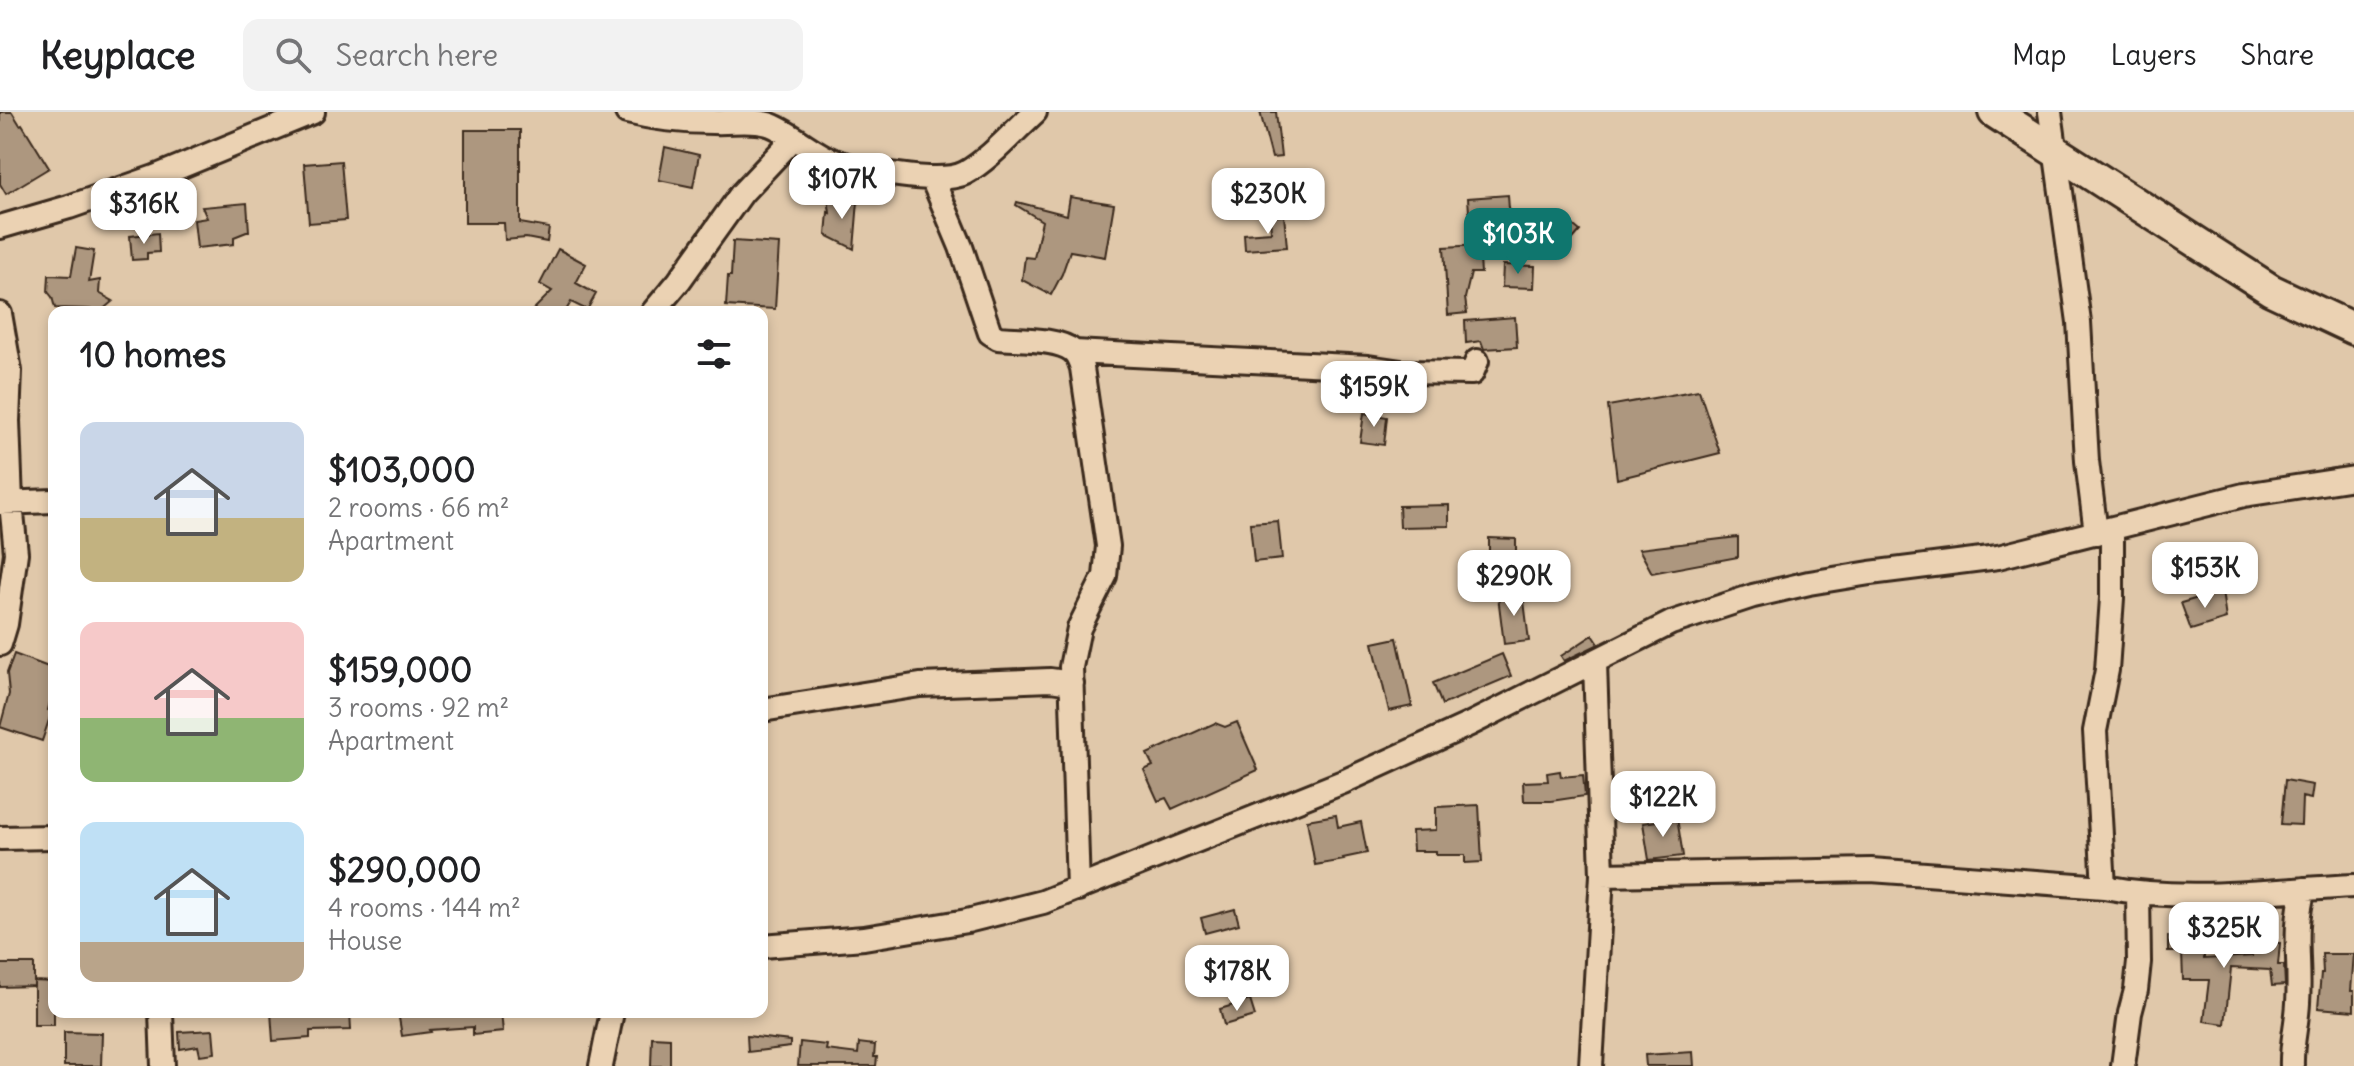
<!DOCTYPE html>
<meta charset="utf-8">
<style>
body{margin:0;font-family:Delius,sans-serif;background:#f2f2f2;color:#202124;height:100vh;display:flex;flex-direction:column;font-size:30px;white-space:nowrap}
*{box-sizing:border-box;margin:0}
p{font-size:26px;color:#757577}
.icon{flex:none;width:44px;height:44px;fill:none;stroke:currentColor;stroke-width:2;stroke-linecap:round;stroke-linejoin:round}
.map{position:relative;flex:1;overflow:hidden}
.sheet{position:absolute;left:48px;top:194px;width:720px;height:712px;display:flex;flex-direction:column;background:#fff;border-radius:16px;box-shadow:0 4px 12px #0003}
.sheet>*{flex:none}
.price{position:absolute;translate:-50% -68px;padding:0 18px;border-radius:16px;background:#fff;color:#222;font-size:26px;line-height:52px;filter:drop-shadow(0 2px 4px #0008)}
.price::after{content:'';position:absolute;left:50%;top:48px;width:24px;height:18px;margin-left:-12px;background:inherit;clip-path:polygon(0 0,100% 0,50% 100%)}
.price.current{background:#0f766e;color:#fff}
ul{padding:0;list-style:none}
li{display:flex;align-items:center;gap:24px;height:200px;padding:0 32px}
li span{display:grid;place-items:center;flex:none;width:224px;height:160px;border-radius:16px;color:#555}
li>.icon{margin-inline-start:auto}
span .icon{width:96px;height:96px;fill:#fffc;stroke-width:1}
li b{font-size:34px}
h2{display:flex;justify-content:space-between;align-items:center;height:96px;padding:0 32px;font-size:34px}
header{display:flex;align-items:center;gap:48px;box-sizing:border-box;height:112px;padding:0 40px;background:#fff;border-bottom:2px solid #e0e0e0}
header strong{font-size:38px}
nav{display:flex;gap:44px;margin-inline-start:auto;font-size:28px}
.search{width:560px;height:72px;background:#f2f2f2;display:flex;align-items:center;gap:20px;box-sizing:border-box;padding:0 28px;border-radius:16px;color:#757577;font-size:30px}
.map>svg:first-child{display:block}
.building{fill:#ad977f;stroke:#3b2a1e;stroke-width:2}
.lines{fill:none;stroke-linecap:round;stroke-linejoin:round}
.street-casing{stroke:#3b2a1e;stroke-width:28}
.secondary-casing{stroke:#3b2a1e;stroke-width:36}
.street{stroke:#ebd2b3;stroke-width:22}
.secondary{stroke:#ebd2b3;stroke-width:30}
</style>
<header>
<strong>Keyplace</strong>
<div class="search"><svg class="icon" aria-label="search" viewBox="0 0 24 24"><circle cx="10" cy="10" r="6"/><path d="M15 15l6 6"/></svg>Search here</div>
<nav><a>Map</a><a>Layers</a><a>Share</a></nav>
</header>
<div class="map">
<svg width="2354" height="954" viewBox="0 0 2354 954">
<rect width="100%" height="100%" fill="#e0c8aa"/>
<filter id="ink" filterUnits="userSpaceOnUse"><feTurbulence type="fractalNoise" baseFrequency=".0125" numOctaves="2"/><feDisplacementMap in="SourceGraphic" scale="16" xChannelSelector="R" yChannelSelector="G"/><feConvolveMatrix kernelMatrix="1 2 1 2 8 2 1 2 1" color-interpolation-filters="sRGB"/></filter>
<g filter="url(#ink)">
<path class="building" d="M0,0H12L20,13L22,12L49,56L6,82L0,72Z
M1260,0H1276L1281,45L1272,46Z
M465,18H520V111L549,116L547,130L526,126L505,128L504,111H465Z
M665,35L699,43L693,75L659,68Z
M341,49L346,108L309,111L304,52Z
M1508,83L1510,112L1470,114L1468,86Z
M1070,85L1114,92L1105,145L1070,139L1062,162L1051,183L1022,168L1025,145L1034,146L1042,109L1016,93L1017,90L1067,103Z
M828,86L858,89L854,137L826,123L828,100L830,101Z
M247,91L249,119L234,125V132L197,136L194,108L207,106L202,95Z
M1284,103L1287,135L1245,138L1244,122L1271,120L1270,105Z
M1561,103L1580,119L1567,134L1548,117Z
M158,121L159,140L147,141V147L132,148L130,124Z
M733,129L779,132L775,197L726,194L728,164H731Z
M1479,133L1481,161H1471L1465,186L1467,201L1448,203L1444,135Z
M76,136L94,139L89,170L100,168L99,181L113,189L100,200L89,197L55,196L52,185L48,180L49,163L71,164Z
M558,137L586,152L576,171L596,182L587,198L571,190L565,200H531L552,179L540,172Z
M1503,153L1535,154L1534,176L1502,175Z
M1515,205L1517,235L1484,237L1481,229L1466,231L1465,209Z
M1699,278L1720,341L1617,367L1608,294Z
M1364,301L1387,305L1384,333L1360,330Z
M1449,393V414L1400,415L1399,394Z
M1278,409L1282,447L1254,450L1250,411Z
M1738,425V445L1652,461L1639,437Z
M1489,426L1516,427V441L1489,440Z
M2222,479L2226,507L2191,518L2181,491Z
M1523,481L1529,529L1504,532L1498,484Z
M1593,523L1599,532L1564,549L1561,544Z
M1397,526L1412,594L1389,599L1373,531Z
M14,542L51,556L52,582L48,598L52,599L42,629L0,615L9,582L7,561Z
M1502,542L1511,564L1442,593L1433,571Z
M1237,610L1258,658L1172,697L1166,686L1158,689L1144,658L1153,654L1147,642L1215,611L1225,615Z
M1560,659L1561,665L1583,663L1585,684L1551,689H1524L1523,670L1548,669L1547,661Z
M2285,668L2313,673L2311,687L2302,685L2301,713L2281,712Z
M1479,693L1482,750L1465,751V743H1436V739H1413L1412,719L1436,718V695Z
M1336,703L1338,715L1361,710L1367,741L1343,746L1344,748L1315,753L1307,708Z
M1677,706L1683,744L1649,748L1643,711Z
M1235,797L1239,812L1205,821L1201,806Z
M2168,825L2204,826V847L2252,844V830L2280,831L2278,853H2284L2285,873L2272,874L2270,858L2231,856L2225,912L2204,909L2209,868H2183L2182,840H2168Z
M2322,842H2354L2351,879H2354V899L2318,896L2321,861H2323Z
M0,852H34V874L0,875Z
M34,869L54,870V913H34Z
M1250,888L1255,904L1224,913L1220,897Z
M271,900H350L351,918L310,919V926L273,929Z
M398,900H501L503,920L473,923V915L430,918L431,920L402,924Z
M213,918L215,941L200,943L198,934L180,937L179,920Z
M64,920L102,921L101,954H64Z
M747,924L790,929V935L748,940Z
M652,925L670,926V954H651Z
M800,930L827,933L826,938L858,942L859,931L875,933L874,945H877L876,954H798Z
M1693,940L1694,954H1646L1645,943Z"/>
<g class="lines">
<defs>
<path id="street" d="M627,0C655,7 684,10 713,10C731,11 751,7 768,12C788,18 811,40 832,48C859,58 940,74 965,61C990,47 1014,19 1035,0
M2050,0L2079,210L2087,349L2096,421
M932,66L961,135L990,221L998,226C1018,228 1058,226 1073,239C1078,243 1080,250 1082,256L1108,434L1105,464L1079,516L1071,555L1078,777
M0,115L69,95L155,65L313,0
M653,200L679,169L742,81L793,27
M0,202L10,259L8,309L11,391L16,441L6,512L0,532
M1074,240L1368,255L1401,260L1472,261L1477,249
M0,391L54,389
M762,598L920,573L1050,568L1072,571
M0,726L54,725
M1602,763L1871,758L2104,775C2188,791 2270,778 2354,774
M2104,775L2095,619L2107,558L2112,486V417
M762,834L864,826L967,809L1043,790L1343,670L1470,612L1671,511L1753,484L1809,471L1870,461L1998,445L2244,383L2354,366
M161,900L163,954
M601,954L612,900
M1591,954L1602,763L1595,551
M2123,954L2130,901L2136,878L2139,850L2138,781
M2292,954C2291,933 2297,912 2298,891C2301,849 2292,820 2304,777"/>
<path id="secondary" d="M1994,0L2271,178L2354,217"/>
</defs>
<use href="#street" class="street-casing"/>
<use href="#secondary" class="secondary-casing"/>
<use href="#street" class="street"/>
<use href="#secondary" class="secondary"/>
</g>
</g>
</svg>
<b class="price" style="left:842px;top:109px">$107K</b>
<b class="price" style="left:1268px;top:124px">$230K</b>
<b class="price" style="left:144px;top:134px">$316K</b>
<b class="price current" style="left:1518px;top:164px">$103K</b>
<b class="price" style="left:1374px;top:317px">$159K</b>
<b class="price" style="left:2205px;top:498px">$153K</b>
<b class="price" style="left:1514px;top:506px">$290K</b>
<b class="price" style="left:1663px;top:727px">$122K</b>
<b class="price" style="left:2224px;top:858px">$325K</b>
<b class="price" style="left:1237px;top:901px">$178K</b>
<section class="sheet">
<h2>10 homes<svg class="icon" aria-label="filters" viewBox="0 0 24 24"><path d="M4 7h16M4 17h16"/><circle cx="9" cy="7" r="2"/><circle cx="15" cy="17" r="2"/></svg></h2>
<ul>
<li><span style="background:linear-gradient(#c9d6e8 60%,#c2b280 0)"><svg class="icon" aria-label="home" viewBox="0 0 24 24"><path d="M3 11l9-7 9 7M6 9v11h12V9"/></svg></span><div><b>$103,000</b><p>2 rooms · 66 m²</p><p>Apartment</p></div></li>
<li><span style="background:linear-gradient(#f6c9c9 60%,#8fb573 0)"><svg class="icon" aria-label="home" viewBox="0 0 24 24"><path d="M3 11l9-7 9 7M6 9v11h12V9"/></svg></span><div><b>$159,000</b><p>3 rooms · 92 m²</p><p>Apartment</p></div></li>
<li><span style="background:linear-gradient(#bfe0f5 75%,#b9a48a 0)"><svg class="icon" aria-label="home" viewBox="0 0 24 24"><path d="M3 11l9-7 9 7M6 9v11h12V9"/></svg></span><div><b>$290,000</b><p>4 rooms · 144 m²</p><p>House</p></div></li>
</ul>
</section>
</div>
